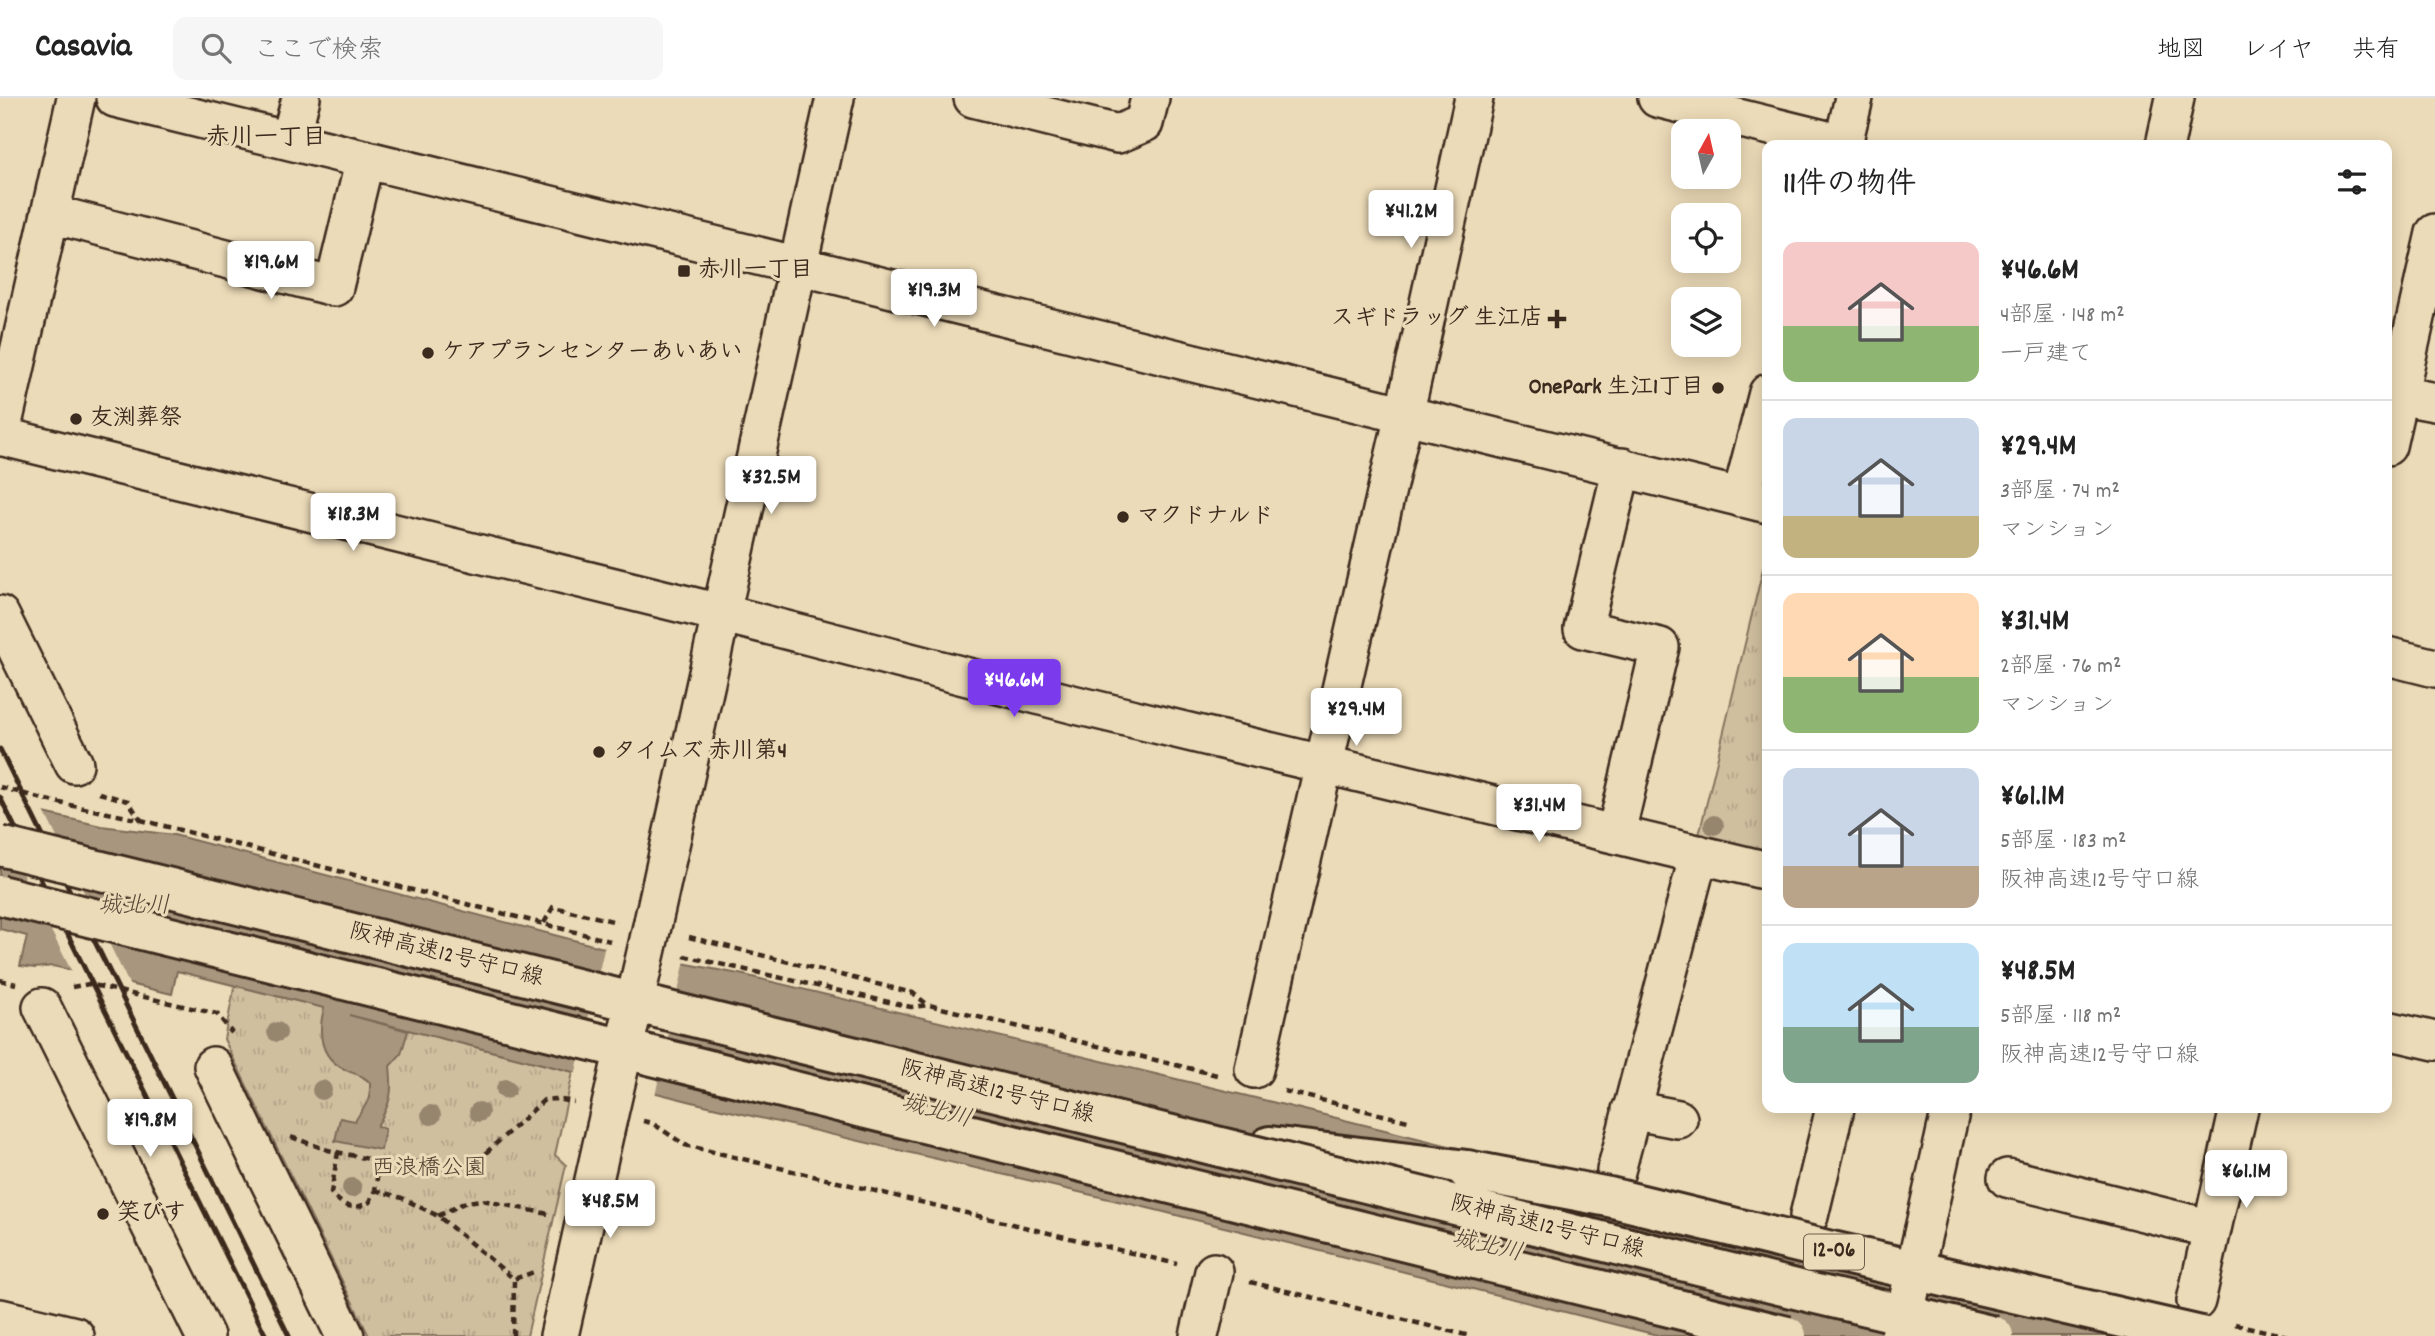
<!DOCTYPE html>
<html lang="ja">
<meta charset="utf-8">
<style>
body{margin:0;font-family:Dekko,"Klee One",sans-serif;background:#f6f6f6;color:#222;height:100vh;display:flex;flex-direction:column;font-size:26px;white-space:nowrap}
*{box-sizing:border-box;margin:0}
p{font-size:23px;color:#767676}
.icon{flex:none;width:38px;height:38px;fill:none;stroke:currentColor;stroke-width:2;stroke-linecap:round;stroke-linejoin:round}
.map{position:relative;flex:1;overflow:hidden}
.drawer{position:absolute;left:1762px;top:42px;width:630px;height:973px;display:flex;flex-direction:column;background:#fff;border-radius:14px;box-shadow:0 4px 18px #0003}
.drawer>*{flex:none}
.needle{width:46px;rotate:8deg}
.buttons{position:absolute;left:1671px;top:21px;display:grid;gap:14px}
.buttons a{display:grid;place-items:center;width:70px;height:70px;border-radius:14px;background:#fff;box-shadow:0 4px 18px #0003;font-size:35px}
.price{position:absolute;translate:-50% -60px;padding:0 16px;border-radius:7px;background:#fff;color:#222;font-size:23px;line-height:46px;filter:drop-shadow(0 2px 4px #0008)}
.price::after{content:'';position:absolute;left:50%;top:42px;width:21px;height:16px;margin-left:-10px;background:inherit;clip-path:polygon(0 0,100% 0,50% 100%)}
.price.selected{background:#7c3aed;color:#fff}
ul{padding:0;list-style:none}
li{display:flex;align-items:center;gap:21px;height:175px;padding:0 21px}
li+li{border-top:2px solid #e0e0e0}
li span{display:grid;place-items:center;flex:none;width:196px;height:140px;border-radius:14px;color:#555}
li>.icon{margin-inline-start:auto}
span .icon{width:84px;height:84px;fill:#fffc;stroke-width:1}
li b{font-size:30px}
h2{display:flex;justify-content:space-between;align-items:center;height:84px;padding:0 21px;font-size:30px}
header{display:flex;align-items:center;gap:42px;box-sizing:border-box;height:98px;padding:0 35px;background:#fff;border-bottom:2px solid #e0e0e0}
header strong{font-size:33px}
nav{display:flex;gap:38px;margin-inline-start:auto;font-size:24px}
.search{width:490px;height:63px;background:#f6f6f6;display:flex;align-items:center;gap:18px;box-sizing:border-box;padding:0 24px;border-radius:14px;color:#767676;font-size:26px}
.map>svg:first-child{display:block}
.park{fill:url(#park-tufts);stroke:#86745e;stroke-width:2}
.water{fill:#a8977e;stroke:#7c6b58;stroke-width:2}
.pier{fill:#ecdbb8}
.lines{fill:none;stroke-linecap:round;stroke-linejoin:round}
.minor-casing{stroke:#3b2a1e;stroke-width:42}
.highway-casing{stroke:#3b2a1e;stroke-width:44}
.path{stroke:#3b2a1e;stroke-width:4.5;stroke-dasharray:7 5;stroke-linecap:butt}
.minor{stroke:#ecdbb8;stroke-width:37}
.highway{stroke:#ecdbb8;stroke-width:38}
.rail{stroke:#3b2a1e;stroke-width:5}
.minor-bridge-casing{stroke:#3b2a1e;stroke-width:42;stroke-linecap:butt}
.highway-bridge-casing{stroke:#3b2a1e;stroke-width:44;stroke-linecap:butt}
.minor-bridge{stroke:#ecdbb8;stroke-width:37}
.highway-bridge{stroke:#ecdbb8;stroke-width:38}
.tree{fill:#97866e}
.poi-dot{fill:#3b2a1e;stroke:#ecdbb8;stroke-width:2.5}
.labels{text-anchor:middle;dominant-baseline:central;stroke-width:6;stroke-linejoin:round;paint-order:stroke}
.shield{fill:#ecdbb8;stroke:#705f4c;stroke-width:2}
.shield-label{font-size:21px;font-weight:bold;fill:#3b2a1e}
.poi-label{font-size:23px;font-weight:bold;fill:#3b2a1e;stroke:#ecdbb8;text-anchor:start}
.street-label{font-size:23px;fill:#3b2a1e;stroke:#ecdbb8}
.park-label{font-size:23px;fill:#514031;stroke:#ecdbb8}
.neighbourhood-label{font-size:24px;font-weight:bold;fill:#3b2a1e;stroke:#ecdbb8}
.water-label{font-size:24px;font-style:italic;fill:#564536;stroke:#ecdbb8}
</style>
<header>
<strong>Casavia</strong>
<div class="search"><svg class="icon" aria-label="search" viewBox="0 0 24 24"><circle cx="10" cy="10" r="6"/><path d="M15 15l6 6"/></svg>ここで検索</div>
<nav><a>地図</a><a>レイヤ</a><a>共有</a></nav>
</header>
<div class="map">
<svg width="2435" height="1238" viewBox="0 0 2435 1238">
<defs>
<pattern id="park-tufts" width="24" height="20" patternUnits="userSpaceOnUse" patternTransform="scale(1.75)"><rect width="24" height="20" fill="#d0bf9f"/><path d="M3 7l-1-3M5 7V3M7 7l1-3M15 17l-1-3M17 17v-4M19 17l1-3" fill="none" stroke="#b4a488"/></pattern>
</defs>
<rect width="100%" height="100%" fill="#ecdbb8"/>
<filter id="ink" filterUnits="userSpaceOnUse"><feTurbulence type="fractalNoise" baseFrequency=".0143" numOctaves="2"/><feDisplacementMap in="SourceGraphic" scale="14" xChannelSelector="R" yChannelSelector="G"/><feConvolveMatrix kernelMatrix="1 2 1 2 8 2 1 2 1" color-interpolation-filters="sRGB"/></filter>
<g filter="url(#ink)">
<path class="park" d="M1767,454V754L1699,737Z
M235,887L573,974L555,1057L566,1067L527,1238H369L224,941Z"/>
<path class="water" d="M0,705L101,728L174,737L600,849L744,877L1272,1004L2214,1238H1661L1152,1111L700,1006L349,917L408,933L401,956L390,968C393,995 391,1005 377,1028L385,1031L381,1052L335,1043L340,1020L355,1023L370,1000V985C362,976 356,977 346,972C319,960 318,934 324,910L177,873L172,896L53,868L35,870L20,868L27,838L0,831Z"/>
<path class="pier" d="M0,702L43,711L131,890L73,876L0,732Z
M605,847L685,862L655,998L575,978Z"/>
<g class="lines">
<defs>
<path id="minor" d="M115,0L1768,406
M973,0L1118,36L1144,25L1150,0
M1657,0L1847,47
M290,43L301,0
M1843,46L1854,0
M2165,47L2175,0
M52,116L334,189L365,61
M2398,297L2435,304
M0,338L744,521L1072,606L1768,773
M0,339L76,0
M2387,348L2435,135
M1741,400L1768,295
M0,517L74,666
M2387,558L2435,570
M1616,735L1660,549L1583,531L1622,369
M653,824L835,0
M42,909L205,1238
M2387,932L2435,943
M213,968L345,1238
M1254,971L1412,282L1474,0
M1631,1012L1678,1021
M1616,1073L1699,756
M2007,1080L2212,1131
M1809,1118L1835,1010
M1924,1131L1951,1010
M2196,1203L2239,1010
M0,1220L75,1238
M559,1238L605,1033
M1199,1238L1214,1174"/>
<path id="highway" d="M1270,1048L1467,1072"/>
</defs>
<use href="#minor" class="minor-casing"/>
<use href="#highway" class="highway-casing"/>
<path class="path" d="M0,689L46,702L141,722L610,843
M99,695L128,703L141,722
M544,825L553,809L617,824
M689,839L913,895L928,907
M684,858L911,909L929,907L1217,977
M0,882L16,886
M72,889L89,886L217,916L232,935
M1284,993L1408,1023
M643,1023L652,1025L685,1047L1177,1166
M291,1039L328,1052L413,1071L445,1073L456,1071L478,1062L544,1002L555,1001L574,1004
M338,1054L331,1095C344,1109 352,1113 370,1104L375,1092L380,1063
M375,1092L402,1100L438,1118L514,1181L537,1173
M438,1118L466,1104L482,1102L548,1116
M1250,1184L1470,1238
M2235,1226L2287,1238
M513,1238L514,1181"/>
<use href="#minor" class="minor"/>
<use href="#highway" class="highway"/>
<path class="rail" d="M0,651L289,1238
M0,699L266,1238"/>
<defs>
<path id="minor-bridge" d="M605,1033L653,824
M1900,1238L1924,1131"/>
<path id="highway-bridge" d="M0,748L1816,1196L1994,1238
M0,797L1787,1238
M1467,1072L1609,1099L1827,1152L2201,1238"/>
</defs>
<use href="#minor-bridge" class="minor-bridge-casing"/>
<use href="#highway-bridge" class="highway-bridge-casing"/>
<use href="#minor-bridge" class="minor-bridge"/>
<use href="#highway-bridge" class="highway-bridge"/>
</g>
<g class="tree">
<circle cx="1714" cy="727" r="10"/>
<circle cx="277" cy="934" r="10"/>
<circle cx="506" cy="991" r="10"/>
<circle cx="322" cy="992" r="10"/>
<circle cx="479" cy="1014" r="10"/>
<circle cx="431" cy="1017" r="10"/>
<circle cx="415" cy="1071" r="10"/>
<circle cx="352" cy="1090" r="10"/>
</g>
</g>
<g class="poi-dot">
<rect x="677" y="166" width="14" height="14" rx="3.5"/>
<path d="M1553.5 210.5h7v7h7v7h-7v7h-7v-7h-7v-7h7z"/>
<circle cx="428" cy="255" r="7"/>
<circle cx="1718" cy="290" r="7"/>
<circle cx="76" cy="321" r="7"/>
<circle cx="1123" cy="419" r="7"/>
<circle cx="599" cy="654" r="7"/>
<circle cx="103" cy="1116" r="7"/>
</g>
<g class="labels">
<rect class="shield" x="1804" y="1136.5" width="60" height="35" rx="5"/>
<g class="shield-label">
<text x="1834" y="1154">12-06</text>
</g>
<g class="poi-label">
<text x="698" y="173">赤川一丁目</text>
<text x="1543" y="221" text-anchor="end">スギドラッグ 生江店</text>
<text x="442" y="255">ケアプランセンターあいあい</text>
<text x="1704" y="290" text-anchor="end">OnePark 生江1丁目</text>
<text x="90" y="321">友渕葬祭</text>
<text x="1137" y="419">マクドナルド</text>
<text x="613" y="654">タイムズ 赤川第4</text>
<text x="117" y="1116">笑びす</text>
</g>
<g class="street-label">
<text transform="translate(446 858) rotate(14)">阪神高速12号守口線</text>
<text transform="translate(997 995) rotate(14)">阪神高速12号守口線</text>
<text transform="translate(1547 1130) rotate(14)">阪神高速12号守口線</text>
</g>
<g class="park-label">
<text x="429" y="1071">西浪橋公園</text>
</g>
<g class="neighbourhood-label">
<text x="266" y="41">赤川一丁目</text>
</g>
<g class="water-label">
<text x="134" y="809">城北川</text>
<text transform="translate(936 1014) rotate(15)">城北川</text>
<text transform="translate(1487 1149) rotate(13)">城北川</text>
</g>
</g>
</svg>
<div class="buttons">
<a><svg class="needle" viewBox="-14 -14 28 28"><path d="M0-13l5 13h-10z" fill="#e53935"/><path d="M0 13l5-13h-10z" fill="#767676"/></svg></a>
<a><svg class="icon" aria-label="locate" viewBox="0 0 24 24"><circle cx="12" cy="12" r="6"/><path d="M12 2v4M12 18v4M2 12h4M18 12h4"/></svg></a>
<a><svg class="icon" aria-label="layers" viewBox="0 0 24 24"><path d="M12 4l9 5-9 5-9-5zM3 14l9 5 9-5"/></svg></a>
</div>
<b class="price" style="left:1411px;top:152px">¥41.2M</b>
<b class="price" style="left:271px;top:203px">¥19.6M</b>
<b class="price" style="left:934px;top:231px">¥19.3M</b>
<b class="price" style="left:771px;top:418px">¥32.5M</b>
<b class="price" style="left:353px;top:455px">¥18.3M</b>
<b class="price selected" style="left:1014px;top:621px">¥46.6M</b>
<b class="price" style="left:1356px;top:650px">¥29.4M</b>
<b class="price" style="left:1539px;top:746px">¥31.4M</b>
<b class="price" style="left:150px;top:1061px">¥19.8M</b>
<b class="price" style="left:2246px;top:1112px">¥61.1M</b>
<b class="price" style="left:610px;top:1142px">¥48.5M</b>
<section class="drawer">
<h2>11件の物件<svg class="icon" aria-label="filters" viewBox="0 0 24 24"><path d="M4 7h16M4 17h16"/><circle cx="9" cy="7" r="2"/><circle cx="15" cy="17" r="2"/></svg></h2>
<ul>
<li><span style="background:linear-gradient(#f6c9c9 60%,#8fb573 0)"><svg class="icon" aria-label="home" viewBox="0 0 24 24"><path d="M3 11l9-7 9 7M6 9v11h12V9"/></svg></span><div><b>¥46.6M</b><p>4部屋 · 148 m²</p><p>一戸建て</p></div></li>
<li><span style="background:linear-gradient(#c9d6e8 70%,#c2b280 0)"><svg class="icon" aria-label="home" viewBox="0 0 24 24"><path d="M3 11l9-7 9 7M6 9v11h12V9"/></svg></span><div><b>¥29.4M</b><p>3部屋 · 74 m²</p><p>マンション</p></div></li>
<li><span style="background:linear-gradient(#ffd9b3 60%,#8fb573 0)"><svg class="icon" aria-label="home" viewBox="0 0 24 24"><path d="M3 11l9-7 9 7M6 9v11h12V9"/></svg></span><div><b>¥31.4M</b><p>2部屋 · 76 m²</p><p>マンション</p></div></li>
<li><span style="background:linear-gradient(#c9d6e8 70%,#b9a48a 0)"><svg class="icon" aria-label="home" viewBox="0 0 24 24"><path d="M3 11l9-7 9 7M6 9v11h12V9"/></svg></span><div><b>¥61.1M</b><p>5部屋 · 183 m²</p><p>阪神高速12号守口線</p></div></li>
<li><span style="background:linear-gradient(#bfe0f5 60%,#7fa58c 0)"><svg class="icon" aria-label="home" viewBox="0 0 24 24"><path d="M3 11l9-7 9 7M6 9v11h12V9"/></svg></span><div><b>¥48.5M</b><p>5部屋 · 118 m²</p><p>阪神高速12号守口線</p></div></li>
</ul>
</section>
</div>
